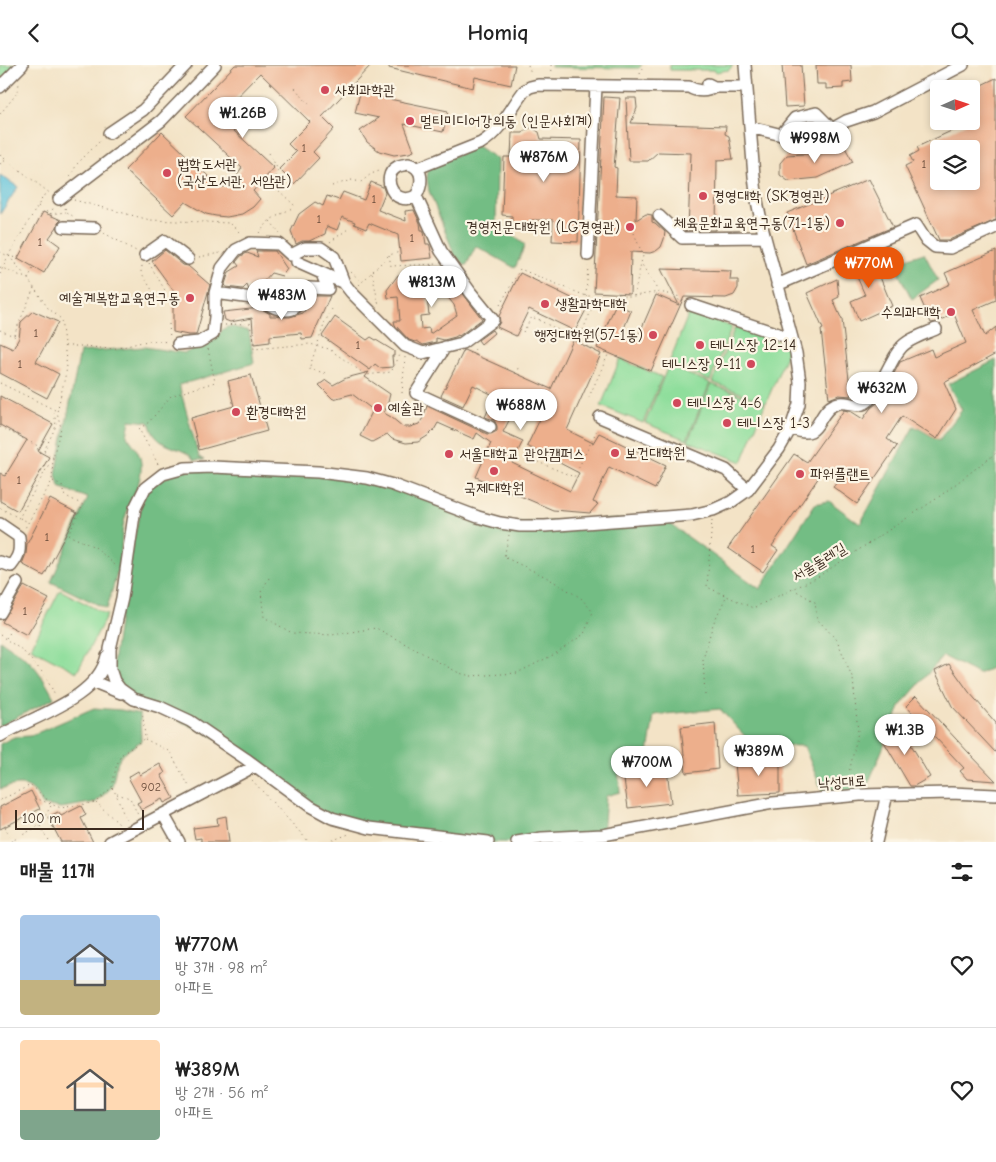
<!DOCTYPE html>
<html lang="ko">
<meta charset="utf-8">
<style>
body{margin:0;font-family:"Comic Neue","Poor Story",sans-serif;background:#f2f2f2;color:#222;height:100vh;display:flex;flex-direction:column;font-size:19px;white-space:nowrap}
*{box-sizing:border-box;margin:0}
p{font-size:16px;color:#767676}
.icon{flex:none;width:28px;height:28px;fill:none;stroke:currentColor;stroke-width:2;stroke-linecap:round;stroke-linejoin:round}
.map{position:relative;height:777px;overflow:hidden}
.panel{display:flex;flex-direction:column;background:#fff;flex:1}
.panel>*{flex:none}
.needle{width:32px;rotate:87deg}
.tools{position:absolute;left:930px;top:15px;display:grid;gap:10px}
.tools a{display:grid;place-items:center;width:50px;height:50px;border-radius:5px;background:#fff;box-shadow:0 2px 8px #0003;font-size:25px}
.scale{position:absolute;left:15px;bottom:12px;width:129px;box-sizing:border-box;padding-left:5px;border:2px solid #3b2a1e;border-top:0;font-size:14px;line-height:18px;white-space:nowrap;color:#3b2a1e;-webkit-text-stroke:4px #fcf5e5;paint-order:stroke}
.price{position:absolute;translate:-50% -42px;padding:0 11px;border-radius:18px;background:#fff;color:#222;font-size:16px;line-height:32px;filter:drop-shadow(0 1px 2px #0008)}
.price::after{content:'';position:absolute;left:50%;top:30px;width:15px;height:11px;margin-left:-8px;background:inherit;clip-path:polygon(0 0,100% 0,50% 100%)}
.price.current{background:#ea580c;color:#fff}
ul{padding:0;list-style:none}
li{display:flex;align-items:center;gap:15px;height:125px;padding:0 20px}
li+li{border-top:1px solid #e0e0e0}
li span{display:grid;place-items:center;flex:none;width:140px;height:100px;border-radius:5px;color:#555}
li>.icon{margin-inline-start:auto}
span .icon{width:60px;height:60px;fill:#fffc;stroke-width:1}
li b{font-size:21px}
h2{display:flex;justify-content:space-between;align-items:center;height:60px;padding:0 20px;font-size:21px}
header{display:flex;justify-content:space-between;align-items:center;height:65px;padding:0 20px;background:#fff;font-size:22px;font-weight:700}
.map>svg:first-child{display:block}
.green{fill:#8fde9c;stroke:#65845d}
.forest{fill:#73bd84;stroke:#577451}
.water{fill:#5ec3dc;stroke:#4c767d}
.building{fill:#edaf8c;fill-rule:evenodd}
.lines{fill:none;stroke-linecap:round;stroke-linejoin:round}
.minor-casing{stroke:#7b6b59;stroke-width:14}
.path{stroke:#7b6b59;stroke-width:1;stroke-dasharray:1 4;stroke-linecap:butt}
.minor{stroke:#fff;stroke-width:11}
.poi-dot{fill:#d1495b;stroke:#fcf5e5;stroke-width:2}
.labels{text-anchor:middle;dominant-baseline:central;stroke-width:4.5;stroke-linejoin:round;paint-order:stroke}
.number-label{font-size:12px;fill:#684b3a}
.poi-label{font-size:15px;fill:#3b2a1e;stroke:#fcf5e5;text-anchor:start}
.street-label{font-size:15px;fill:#3b2a1e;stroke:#fcf5e5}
</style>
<header><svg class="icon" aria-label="back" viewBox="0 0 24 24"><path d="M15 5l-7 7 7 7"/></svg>Homiq<svg class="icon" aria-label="search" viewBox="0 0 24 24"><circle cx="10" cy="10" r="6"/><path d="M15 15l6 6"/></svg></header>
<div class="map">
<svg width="996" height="777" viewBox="0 0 996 777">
<rect width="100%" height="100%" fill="#fcf5e5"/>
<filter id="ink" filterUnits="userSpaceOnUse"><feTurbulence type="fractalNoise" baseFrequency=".02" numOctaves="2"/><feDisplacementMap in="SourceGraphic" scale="10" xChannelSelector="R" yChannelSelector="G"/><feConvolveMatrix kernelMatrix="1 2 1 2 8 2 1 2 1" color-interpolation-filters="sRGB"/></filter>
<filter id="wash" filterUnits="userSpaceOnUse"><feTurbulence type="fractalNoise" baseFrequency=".0096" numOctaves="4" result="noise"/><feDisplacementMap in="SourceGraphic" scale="20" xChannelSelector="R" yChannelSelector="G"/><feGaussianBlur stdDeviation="1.12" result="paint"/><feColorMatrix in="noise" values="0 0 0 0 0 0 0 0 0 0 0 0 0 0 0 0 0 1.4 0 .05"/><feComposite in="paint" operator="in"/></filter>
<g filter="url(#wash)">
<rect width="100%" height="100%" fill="#f3e3c6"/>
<path class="green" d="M0,0H15L0,15Z
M551,0H642L639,3H634L551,2Z
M670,0H733L729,5L715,7V5H670Z
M690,245L732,262L710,316L669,298Z
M735,262L790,281L766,338L712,317Z
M620,294L662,312L643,358L601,341Z
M668,301L710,318L687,375L645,358Z
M711,319L765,339L742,397L688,376Z
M60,525L107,550L77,607L31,583Z"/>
<path class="forest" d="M477,81L497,94L496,157L525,180L515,203L476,181L466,201L455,191L429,126L427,113L428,106L432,101Z
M924,188L938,215L912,234L893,198Z
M227,262H233L249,266L254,298L179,320L199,392L204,395H194C185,382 166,384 156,372C152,368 151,362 149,357L130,355L127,371C133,379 140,387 141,398C143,418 130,434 125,453C121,466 122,481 120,495C117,511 111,528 107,544L51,517L88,433L59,422L56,409L80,287L144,282L185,288L213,276L223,264Z
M996,295V601L978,609L943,591L901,640L865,726L825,733L804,681L753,680L720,644L654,650L647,695L618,702L620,727L606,731L603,770L519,777H488L332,753L216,673L134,634L111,611L126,510L145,423L185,403L343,409L500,458L662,453L760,524L815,439L829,436L860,459L914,361L939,375L962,345L948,319Z
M0,575C7,581 15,585 23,591C37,601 46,618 54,633L0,661Z
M94,643L121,645L140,649L141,676L121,690L116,702L112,722L96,737L61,743L43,740C31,717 23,717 0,724V679L14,672L30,671Z"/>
<path class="water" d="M0,110L18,122L0,149Z"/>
<g id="blocks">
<path class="building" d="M235,0H371L322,52L334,64L313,87L319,93L294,119L279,104L296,87L288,79L310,57L260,8L218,51L274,103L253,126L260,134L253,142L242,149L227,152L216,151L206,149L185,137L173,150L125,105L162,67L209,112L207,114L218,121L223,122L228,121L233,117L242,103L186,51Z
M389,0H515L511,20L475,12L473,23L389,3Z
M782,0H801L804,41L785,42Z
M816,0H851L852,17L843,18V23L826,24V19H817Z
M996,13V155L949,175H939L905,101L913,97L910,91L919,86L917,82L966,59L964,56H971V25ZM939,84H971V116H939Z
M360,28L448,46L443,67L404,59L414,86L409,88L394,90L379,86L367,77L360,66L379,53L355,48Z
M604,32L620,33L614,102L617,103L616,130L637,131L636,155L646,149L652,150V157L655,158L665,167L664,174L661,182L656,186L650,188L631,187L630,229L594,227Z
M626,33H636L637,43L631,58L726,61L725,69L729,71L733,94L717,95L716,165H688L691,88L658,87L648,96H629Z
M530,63L534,64L539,67L541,74L581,75L578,177L552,176L553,155H530V160H512V151L502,150L504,92H511L512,68H523L525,65Z
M842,77L853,97L818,113L788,116L780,110V98L787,90L818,88Z
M869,114L893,162L806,199L787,148Z
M371,117L383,122L385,128L378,145L406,156L405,146L414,145L420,158L421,165H423L424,167L426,179H429L430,181L432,193L401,196L398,170L369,158L366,164L354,159L355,157L342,152L337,165L327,161L325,169L309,176H302L296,179L291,166L299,149L315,137L323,141L327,131L339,135L343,127L364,135Z
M43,147L61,155L58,158L57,162L49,173L60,181L44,208L18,193Z
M165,185L183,200L188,201L210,220L196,270H188L173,267V225L152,196Z
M256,186H275L287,204L282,211L271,208L264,216L269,222L270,229L266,230L257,226L249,225L247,220L243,224L226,222L225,219L229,207L239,201L236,197L241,191L247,188L258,192Z
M996,186V235L973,245L985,271L996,262V289L944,317L956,344L937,374L902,351L887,374L897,381L857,439L833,422L838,416L823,406L772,481L778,485L763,507L728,483L794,389L807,397L844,345L852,347L863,354L870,344L878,337L883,330L900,297L931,284L934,292L966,278L954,249L937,257L931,258L920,233L950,219L945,208Z
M870,188L892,241L859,256L851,236L865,230L850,196Z
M661,204L731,206L730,215H738V223L734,230L726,233L684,232L651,306L597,283L616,239L631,246L622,268L637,274L656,230L679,240Z
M419,208L420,215L438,213V210L444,212L449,210L482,254L459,271L458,270L455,272L444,275L436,273V277L423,280L417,276L415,277L409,275L395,260L394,256H400L398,232L388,233L387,225L398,210ZM428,230H446L454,240L457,250L430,269L429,263L421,264L420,251L429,250L427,233H429Z
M520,208L588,241L575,266L529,244L516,271L497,262L500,257L499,251Z
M837,214L839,232L833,235L842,255L851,331L839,330L829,334L821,265L823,264L807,228Z
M313,231H330L312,273L302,274L301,268L270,271V277L254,279L252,253L230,257L225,255L223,247L260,243L270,249V251H275L282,252H290L303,248Z
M33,246L58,257L36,297L59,309L47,333L0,308V278L13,284L19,273L21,257Z
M335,252L367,275L371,272L394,286V291H392L393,302L380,303L375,299L370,305L322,271Z
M492,265L494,268L481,279L478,275Z
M573,275L601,289L567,365L593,378L599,368L666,400L655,424L609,402L593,437L598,439L590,448L553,445L476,412L491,378L477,368L474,374L438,358L434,365L429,370L418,377L406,378L392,374L387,369L372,377L360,371L373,345L352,329L333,334L319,320L326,315L333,320L346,313L369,307L365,312L390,329L387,341L384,348L391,352L403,362H410L419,359L423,353L427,341L487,369H491L497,366V361L494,355L485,352L495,331L473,320L463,341L441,331L464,285L551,324ZM517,340L541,352L527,381L579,408L570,426L512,398L523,376L503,367Z
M251,310L267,366L199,385L191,353L234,341L228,316Z
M0,331L53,359L38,386L49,392L18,446L0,436V408L5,411L27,375L0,360Z
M50,434L77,448L44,511L22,499L26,489L27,479Z
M24,521L49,534L27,570L2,557Z
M949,599L969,627L996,658V688L952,641L935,606Z
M916,631L969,688L996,716L967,714L960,706L964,703L906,641Z
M715,658L718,704L686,708L681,662Z
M899,659L930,712L914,721H910L880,670Z
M780,693V728L738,730L735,698L759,697V694Z
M160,699L165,708L161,710L174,733L164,738L162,734L141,745L137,738L141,736L128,712L138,706L140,710Z
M667,704L671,738L628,743L623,707Z
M31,726L40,744L0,764V742Z
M81,741L86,750L81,753L93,777H61L48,752L58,747L61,751Z
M226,751L229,777H201V773L195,774L193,763L218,760L217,753Z"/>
</g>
</g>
<g filter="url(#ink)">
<use href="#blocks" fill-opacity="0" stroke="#7b6b59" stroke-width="1"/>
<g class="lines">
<defs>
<path id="minor" d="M708,19L714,22H746
M0,22L22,0
M750,62L798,74L823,69L846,56L873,47L963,0
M109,68L143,45L186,0
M781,70L795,53L816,48L832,64
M408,99C424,102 423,119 416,131C393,143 380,111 397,102C400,100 404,100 408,99Z
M418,103L481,78C501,66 510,44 524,26L530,22L538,20L689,22C697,27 707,27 714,22
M59,134L161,56L215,0
M659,151L682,173L764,172
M64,162L95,163
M145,190L165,176L188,194
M588,190L596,21
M297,197L344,218
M777,220L916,160L925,174L935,182L950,183L996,162
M215,228L252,233
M255,233C263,235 269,241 276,243C296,250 301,238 309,223L328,224L322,209
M691,240L787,272
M178,279L199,277L213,269L215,252V228L222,203L236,185L250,178L279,179L291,190L305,183H321L334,192L344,218L351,227L405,281L423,288L462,278L493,255L471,228L441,186L416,131
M445,282L416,328L490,362
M600,352L726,405L748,425
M791,363C822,378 815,348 835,339C846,334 857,345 868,336C880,326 889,297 900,284C907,274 925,269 936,264
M0,459L19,472C20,485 20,490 11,501L0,497
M0,548L17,518
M94,617L121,628
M0,671C33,651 98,634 107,591
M166,754L179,777
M110,777L255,701
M488,777L369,763L332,753L310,741L246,694L190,656L160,642L134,634L120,624L114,616L110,604V584L122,533L135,443L145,423L163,409L185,403L212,402L318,407L367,413L393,420L478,452L500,458L520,461H545L692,450L713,445L731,437L748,425L779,384L791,363L799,339L800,317L796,288L763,165L757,136L754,111L745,0
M517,777L542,773L603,770L773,738L860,730L951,728L996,730
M876,777L887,729"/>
</defs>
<use href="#minor" class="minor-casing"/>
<path class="path" d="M528,0L531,8
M551,0L552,7
M640,9L643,0
M295,23L311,42
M0,49L18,27L19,18
M269,88L277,103V110L271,118L295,141
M0,90L51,129
M0,99L6,95
M218,99L229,108
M70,112L77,99L101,75
M332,121L351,115L361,117L371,109L382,105
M74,135L150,155L230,158L242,170
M38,141L50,149L66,147
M65,143L67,147L74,152
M50,149L54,142
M270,156L280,168
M104,168L136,186
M259,168L270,155L292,143
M634,168L643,191L641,198L658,226
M330,177L348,164
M0,187L8,191L18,193L16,201
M389,190L391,201L439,199
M9,191L28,214L34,201
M199,192L220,188
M149,198L166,227
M431,200L433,219
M142,201L141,207L163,243
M0,202L28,214L48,243L61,254L67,303L57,347L61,363L53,392L52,416L25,463
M351,207L361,216
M372,208L379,241
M0,209L8,191L46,127
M359,220L389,190L400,187
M559,226L561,221
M586,231L588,201
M634,231L641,198
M500,240L520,204L586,231H634L659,227L678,231L677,234L681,236
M539,255L543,250
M169,259L170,274
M225,260L250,258L254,284L310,279L329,284L366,310L391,307L400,290
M0,265L16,272
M523,267L532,252L587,279V282L608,290L588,334
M14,270L34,223
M579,274L597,232
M65,281C72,281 78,281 85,281C96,282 106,285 117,283C136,280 145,273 167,277
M472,289L475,284
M325,308L309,304L325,257L332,244
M516,309L518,303
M0,318L57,346
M402,328L405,292
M417,339L418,348L423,353
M0,362L38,381L37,386H43L53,392L19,453L0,443
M44,386L56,361L54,345
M533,395L574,412L598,363
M158,399L139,364L149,357L171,331L215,317L208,284
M53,416L62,420L64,430L83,440L68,470L95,482L116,501
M20,453L28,457
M712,455L707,522L753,543L816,513L936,434L996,388
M269,513L261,527L264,552L292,568L332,570L376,563L459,608L471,611L517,608L555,589L584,569L593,547L581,533L546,512L504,492L509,470
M793,524L815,537L817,554L837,575L853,614L858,667L849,708
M0,570L23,586L43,608L56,631
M6,573L12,565
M705,630L703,594L713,559L726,532
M145,674L170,687L190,723
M252,715L309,777
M112,723C120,733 120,745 127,755
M117,729L130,733L138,750
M35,733L61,743L96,737L112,722L116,702L121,690L145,673L143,651L142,647
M0,735L31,720L52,739L40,760L12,776
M96,737L120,760
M40,761L49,777
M5,762L12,777
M328,777L349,769"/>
<use href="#minor" class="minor"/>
</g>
</g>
<g class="poi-dot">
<circle cx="325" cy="25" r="5"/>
<circle cx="410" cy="56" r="5"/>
<circle cx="167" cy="108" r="5"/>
<circle cx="703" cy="131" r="5"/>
<circle cx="840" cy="158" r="5"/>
<circle cx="630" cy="162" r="5"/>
<circle cx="190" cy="233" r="5"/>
<circle cx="545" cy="239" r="5"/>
<circle cx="951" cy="247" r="5"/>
<circle cx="653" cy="270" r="5"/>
<circle cx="700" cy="280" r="5"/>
<circle cx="751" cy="299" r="5"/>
<circle cx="677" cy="338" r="5"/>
<circle cx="378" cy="343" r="5"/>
<circle cx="236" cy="347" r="5"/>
<circle cx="727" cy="358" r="5"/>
<circle cx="615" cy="388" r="5"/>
<circle cx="449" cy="389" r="5"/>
<circle cx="494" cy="406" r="5"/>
<circle cx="800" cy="409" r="5"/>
</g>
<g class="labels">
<g class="number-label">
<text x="304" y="83">1</text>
<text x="924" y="99">1</text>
<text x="374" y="134">1</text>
<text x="319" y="154">1</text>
<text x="412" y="173">1</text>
<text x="40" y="177">1</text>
<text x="36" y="268">1</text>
<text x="358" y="280">1</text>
<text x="20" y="299">1</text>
<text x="19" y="415">1</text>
<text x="47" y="472">1</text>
<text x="753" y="484">1</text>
<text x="25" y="546">1</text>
<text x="151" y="722">902</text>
</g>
<g class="poi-label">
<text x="335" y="25">사회과학관</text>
<text x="420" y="56">멀티미디어강의동 (인문사회계)</text>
<text x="177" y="99">법학도서관<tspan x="177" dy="17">(국산도서관, 서암관)</tspan></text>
<text x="713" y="131">경영대학 (SK경영관)</text>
<text x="830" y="158" text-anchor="end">체육문화교육연구동(71-1동)</text>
<text x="620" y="162" text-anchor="end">경영전문대학원 (LG경영관)</text>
<text x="180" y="233" text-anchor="end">예술계복합교육연구동</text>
<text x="555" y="239">생활과학대학</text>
<text x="941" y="247" text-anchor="end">수의과대학</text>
<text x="643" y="270" text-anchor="end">행정대학원(57-1동)</text>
<text x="710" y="280">테니스장 12-14</text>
<text x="741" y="299" text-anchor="end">테니스장 9-11</text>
<text x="687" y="338">테니스장 4-6</text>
<text x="388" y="343">예술관</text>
<text x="246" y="347">환경대학원</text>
<text x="737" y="358">테니스장 1-3</text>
<text x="625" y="388">보건대학원</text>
<text x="459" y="389">서울대학교 관악캠퍼스</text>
<text x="810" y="409">파워플랜트</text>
<text x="494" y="423" text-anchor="middle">국제대학원</text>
</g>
<g class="street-label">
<text transform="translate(819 497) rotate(-31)">서울둘레길</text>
<text transform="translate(842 717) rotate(-4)">낙성대로</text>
</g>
</g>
</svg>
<div class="tools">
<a><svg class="needle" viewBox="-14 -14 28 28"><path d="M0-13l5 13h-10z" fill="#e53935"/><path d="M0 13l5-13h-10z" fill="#767676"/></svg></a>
<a><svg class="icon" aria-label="layers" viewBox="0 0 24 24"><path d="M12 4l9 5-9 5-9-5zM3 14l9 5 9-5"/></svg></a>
</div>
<div class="scale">100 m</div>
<b class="price" style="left:243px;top:74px">₩1.26B</b>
<b class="price" style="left:815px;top:99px">₩998M</b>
<b class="price" style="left:544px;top:118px">₩876M</b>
<b class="price current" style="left:869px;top:224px">₩770M</b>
<b class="price" style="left:432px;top:243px">₩813M</b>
<b class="price" style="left:282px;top:256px">₩483M</b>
<b class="price" style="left:882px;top:349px">₩632M</b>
<b class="price" style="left:521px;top:366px">₩688M</b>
<b class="price" style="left:905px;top:691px">₩1.3B</b>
<b class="price" style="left:759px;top:712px">₩389M</b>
<b class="price" style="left:647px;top:723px">₩700M</b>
</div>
<section class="panel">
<h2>매물 11개<svg class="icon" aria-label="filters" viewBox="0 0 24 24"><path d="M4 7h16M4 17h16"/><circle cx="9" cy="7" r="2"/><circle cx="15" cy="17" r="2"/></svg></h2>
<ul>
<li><span style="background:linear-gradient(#a9c7e8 65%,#c2b280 0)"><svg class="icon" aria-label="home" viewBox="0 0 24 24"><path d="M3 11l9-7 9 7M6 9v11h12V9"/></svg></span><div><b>₩770M</b><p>방 3개 · 98 m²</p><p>아파트</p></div><svg class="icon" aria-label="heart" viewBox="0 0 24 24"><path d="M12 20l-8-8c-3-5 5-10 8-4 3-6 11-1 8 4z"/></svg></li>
<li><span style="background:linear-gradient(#ffd9b3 70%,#7fa58c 0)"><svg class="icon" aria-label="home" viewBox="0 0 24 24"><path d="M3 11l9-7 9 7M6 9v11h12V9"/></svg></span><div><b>₩389M</b><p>방 2개 · 56 m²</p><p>아파트</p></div><svg class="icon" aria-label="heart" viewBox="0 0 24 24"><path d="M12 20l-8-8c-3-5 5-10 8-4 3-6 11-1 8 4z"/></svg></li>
</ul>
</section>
